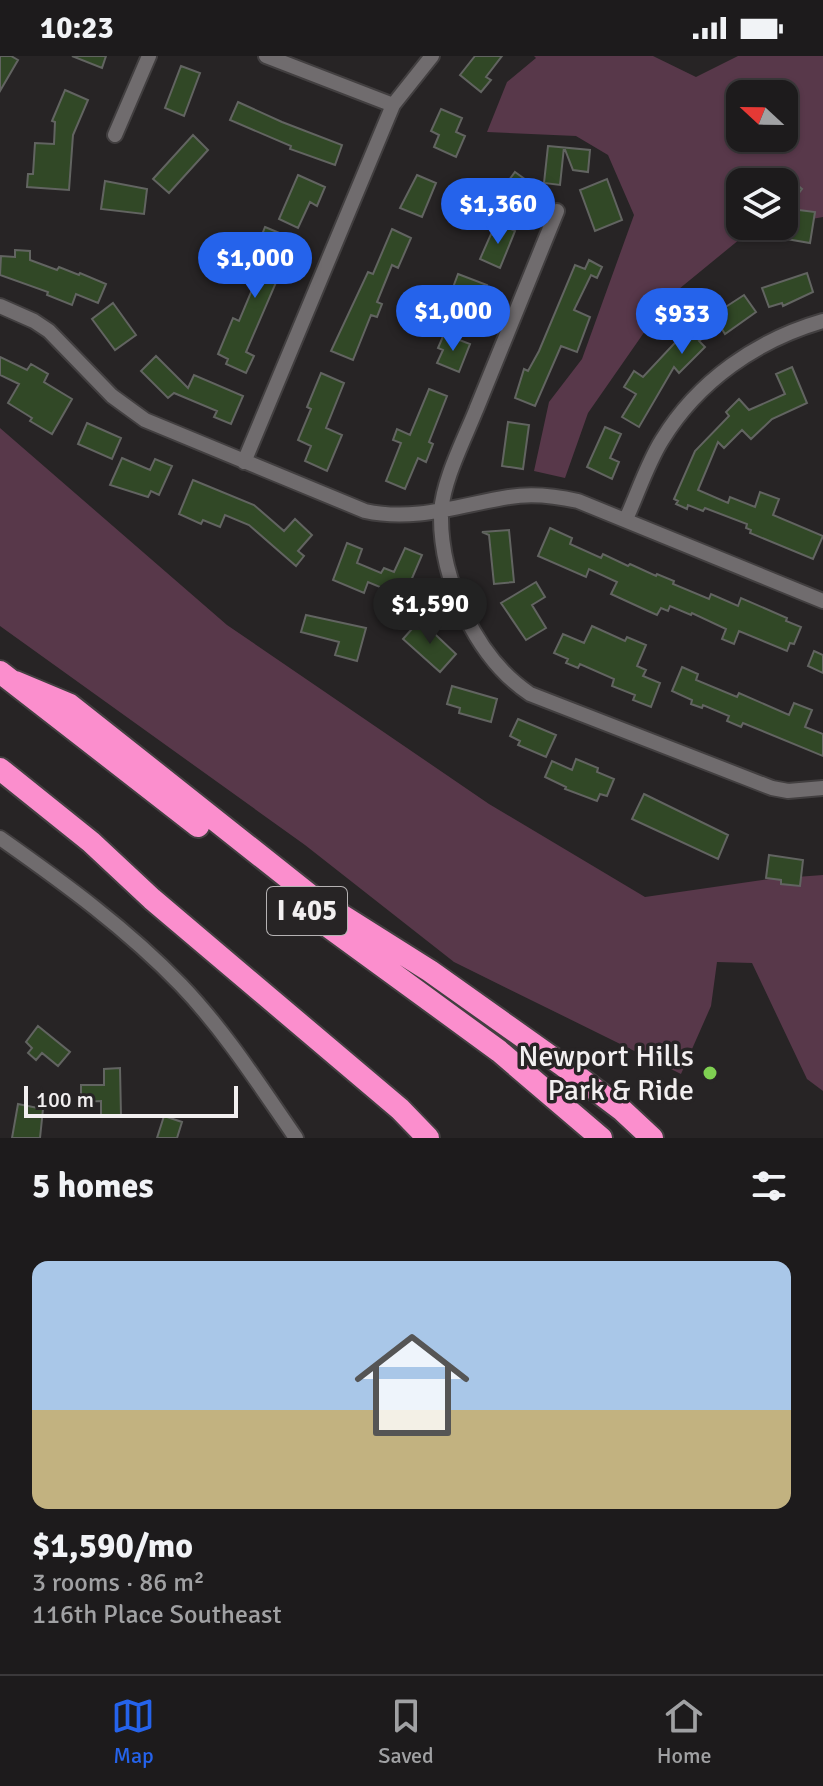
<!DOCTYPE html>
<meta charset="utf-8">
<style>
body{margin:0;font-family:Signika,sans-serif;background:#2a2829;color:#f1f3f6;height:100vh;display:flex;flex-direction:column;font-size:30px;white-space:nowrap}
*{box-sizing:border-box;margin:0}
p{font-size:26px;color:#a0a1a3}
.icon{flex:none;width:44px;height:44px;fill:none;stroke:currentColor;stroke-width:2;stroke-linecap:round;stroke-linejoin:round}
.map{position:relative;height:1082px;overflow:hidden}
.panel{display:flex;flex-direction:column;background:#1d1b1c;flex:1}
.panel>*{flex:none}
.needle{width:52px;rotate:292deg}
.controls{position:absolute;left:726px;top:24px;display:grid;gap:16px}
.controls a{display:grid;place-items:center;width:72px;height:72px;border-radius:16px;background:#1d1b1c;box-shadow:0 2px 6px #0004,0 0 0 2px #3b393b;font-size:40px}
.scale{position:absolute;left:24px;bottom:20px;width:214px;box-sizing:border-box;padding-left:8px;border:4px solid #f2eff0;border-top:0;font-size:22px;line-height:28px;white-space:nowrap;color:#f2eff0;-webkit-text-stroke:6px #272425;paint-order:stroke}
.price{position:absolute;translate:-50% -68px;padding:0 18px;border-radius:28px;background:#2563eb;color:#fff;font-size:26px;line-height:52px;filter:drop-shadow(0 2px 4px #0008)}
.price::after{content:'';position:absolute;left:50%;top:48px;width:24px;height:18px;margin-left:-12px;background:inherit;clip-path:polygon(0 0,100% 0,50% 100%)}
.price.on{background:#222;color:#fff}
ul{padding:0;list-style:none}
li{display:grid;align-content:center;gap:16px;height:424px;padding:0 32px}
li+li{border-top:2px solid #3b393b}
li span{display:grid;place-items:center;height:248px;border-radius:16px;color:#555}
li>.icon{margin-inline-start:auto}
span .icon{width:144px;height:144px;fill:#fffc;stroke-width:1}
li b{font-size:34px}
h2{display:flex;justify-content:space-between;align-items:center;height:96px;padding:0 32px;font-size:34px}
.status{display:flex;justify-content:space-between;align-items:center;height:56px;padding:0 40px;background:#1d1b1c;direction:ltr}
.status svg{height:22px;fill:currentColor}
.tab-bar{display:flex;justify-content:space-around;align-items:center;height:112px;border-top:2px solid #3b393b;background:#1d1b1c;font-size:22px;color:#a0a1a3}
.tab-bar a{display:grid;justify-items:center;gap:4px}
.tab-bar .on{color:#2563eb}
.map>svg:first-child{display:block}
.green{fill:#58384a;fill-rule:evenodd}
.building{fill:#314826;stroke:#626461;stroke-width:2}
.lines{fill:none;stroke-linecap:round;stroke-linejoin:round}
.minor-casing{stroke:#423f40;stroke-width:18}
.highway-casing{stroke:#423f40;stroke-width:26}
.minor{stroke:#706c6e;stroke-width:14}
.highway{stroke:#fb8ecd;stroke-width:22}
.poi-dot{fill:#7fd052;stroke:#272425;stroke-width:3}
.labels{text-anchor:middle;dominant-baseline:central;stroke-width:7;stroke-linejoin:round;paint-order:stroke}
.shield{fill:#272425;stroke:#b5b2b3;stroke-width:2}
.shield-label{font-size:28px;font-weight:bold;fill:#f2eff0}
.poi-label{font-size:30px;fill:#f2eff0;stroke:#272425;text-anchor:end}
</style>
<div class="status"><b>10:23</b><svg viewBox="0 0 49 12"><path d="M0 12V9h3v3zM5 12V6h3v6zM10 12V3h3v9zM15 12V0h3v12zM26 1h20v11H26zM47 4h2v5h-2z"/></svg></div>
<div class="map">
<svg width="823" height="1082" viewBox="0 0 823 1082">
<rect width="100%" height="100%" fill="#272425"/>
<path class="green" d="M534,0H653L696,21L738,0H823V161L784,168V126H740V170H772L751,174L668,242L588,357L565,422L534,415L549,346L582,303L634,159L608,99L576,80L487,76L507,26L536,2ZM740,38H784V82H740Z
M0,372L227,569L489,748L645,841L769,823L823,819V1035L807,1023L752,907L717,906L711,950L681,1018L454,906L305,789L0,570Z"/>
<path class="building" d="M0,0H11L18,4L0,35Z
M72,0H106L102,12Z
M475,0H502L486,21L491,24L481,36L460,19Z
M181,10L200,17L184,60L165,52Z
M65,34L88,44L73,79L69,134L27,131L28,118H33L35,87L54,88L55,66L52,65Z
M238,46L282,66L342,89L335,109L290,93L291,90L230,64Z
M441,53L462,62L456,76L465,80L456,101L434,91L439,79L431,75Z
M193,79L208,94L169,137L153,123Z
M548,90L590,94L588,116L573,114L564,91L560,129L544,127Z
M515,116L533,129L511,157L494,144Z
M784,118L802,133L784,156Z
M298,119L325,131L317,150L310,146L298,172L279,163Z
M417,119L436,127L422,161L400,152Z
M607,123L622,164L595,175L580,134Z
M105,125L147,133L144,158L101,153Z
M791,153L815,156L810,187L786,183Z
M500,168L515,175L500,212L480,203L491,178L495,180Z
M265,171L282,178L275,196L291,202L284,219L280,217L246,296L254,300L246,317L226,308L228,303L218,298L233,262L239,265L262,210L251,205L254,199L248,196L253,184L259,186Z
M392,173L411,182L398,212L392,209L377,246L382,248L377,261L371,259L353,304L331,295L368,216L373,218Z
M15,194L30,195V204L57,214L59,211L79,219L80,217L106,228L98,247L76,238L72,249L47,239L48,236L0,219L1,200L15,201Z
M589,204L602,211L597,222L591,219L574,254L590,261L577,296L561,290L535,350L515,342L524,313L528,315L539,295L575,209L585,213Z
M807,217L813,236L783,250L782,247L769,251L762,232Z
M458,218L487,229L480,247L486,250L480,266L463,259L466,252L448,245Z
M744,239L756,256L725,278L720,270L699,285L705,291L679,317L674,311L639,371L622,361L636,338L624,331L634,315L643,321L699,261L720,247L724,252Z
M113,247L136,279L115,294L92,263Z
M444,278L470,288L459,316L437,307L443,294L438,292Z
M156,300L188,332L194,319L243,340L231,368L214,361L217,355L174,337L168,342L141,315Z
M0,301L27,314L31,308L48,318L44,326L72,343L52,378L30,365L32,362L8,347L19,328L0,319Z
M792,311L807,347L772,363L751,383L742,374L724,392L718,386L698,434L728,447L730,441L755,451L760,436L779,443L773,459L823,480L813,503L750,477L751,474L746,472L747,468L705,452L703,455L688,449L687,453L676,448L678,445L674,443L695,395L729,360L726,356L739,343L749,354L785,338L776,318Z
M321,317L344,327L326,372L342,379L327,415L305,405L311,390L298,384L311,353L307,351Z
M429,333L447,340L429,386L433,388L426,406L418,402L405,433L386,425L401,387L393,384L397,373L410,379Z
M508,366L529,369L523,413L502,410Z
M87,367L121,382L112,403L78,388Z
M605,371L621,378L610,402L619,406L612,423L587,411Z
M122,402L150,414L155,403L172,410L159,439L151,435L148,441L110,429Z
M193,424L254,449L284,475L295,463L312,479L298,495L304,500L296,510L249,469L225,459L220,471L203,464L201,468L179,458Z
M550,472L572,482L570,488L601,502L603,498L628,510L630,508L656,520L657,518L674,525L673,528L709,543L711,538L738,550L741,542L787,562L786,565L801,571L794,588L790,587L787,595L739,575L734,588L722,583L726,573L692,557L691,559L670,550L668,555L661,552L657,559L648,555L611,538L617,526L589,513L586,521L538,500Z
M509,474L514,526L494,528L489,479L482,476Z
M347,487L362,493L357,507L381,517L384,512L394,516L405,492L422,499L404,541L368,526L364,537L333,524Z
M536,526L545,541L532,549L546,572L526,584L501,547Z
M306,559L366,572L357,605L335,599L339,586L301,576Z
M420,564L456,598L440,616L403,583Z
M592,570L625,585L627,581L646,589L637,610L646,614L643,620L660,627L651,651L633,644L635,639L612,630L614,623L580,608L578,612L566,607L568,603L554,597L563,578L584,587Z
M814,595L823,599V617L808,610Z
M682,611L698,618L696,624L737,641L739,637L789,659L794,647L812,654L805,671L823,678V700L743,667L741,671L727,665L729,660L703,649L702,652L691,648L692,644L672,635Z
M452,630L497,643L491,666L459,657L460,652L447,648Z
M518,663L556,679L546,701L518,689L520,685L510,680Z
M576,703L598,712L597,716L614,723L607,740L600,738L597,745L565,733L566,731L545,721L552,705L572,714Z
M644,738L728,779L718,803L632,763Z
M769,799L803,804L800,830L781,828V824L766,822Z
M38,970L70,996L58,1010L42,997L36,1004L28,997L32,992L26,986Z
M120,1012L121,1060H101V1045L81,1046V1029H104V1013Z
M18,1048L43,1053L40,1082H12Z
M164,1060L182,1066L177,1082H157Z"/>
<g class="lines">
<defs>
<path id="minor" d="M266,0L393,49
M115,79L149,0
M557,155C530,222 503,288 476,354C464,384 442,426 441,458C440,523 476,602 530,638L772,732L788,735L823,732
M0,250L34,265L49,275L112,340L145,364L365,455C415,466 460,449 509,441C532,437 556,440 578,445L823,545
M244,406L393,49L432,0
M626,463C638,437 647,408 662,384C698,325 757,284 823,265
M0,782C64,827 127,873 181,929C225,975 260,1030 296,1082"/>
<path id="highway" d="M0,616L198,770
M15,626L70,649L311,840L430,915L561,1008L622,1054L652,1082
M0,713L91,786L152,843L400,1053L428,1082
M288,841L499,995L601,1082"/>
</defs>
<use href="#minor" class="minor-casing"/>
<use href="#highway" class="highway-casing"/>
<use href="#minor" class="minor"/>
<use href="#highway" class="highway"/>
</g>
<circle class="poi-dot" cx="710" cy="1017" r="8"/>
<g class="labels">
<rect class="shield" x="267" y="831" width="80" height="48" rx="6"/>
<g class="shield-label">
<text x="307" y="855">I 405</text>
</g>
<g class="poi-label">
<text x="694" y="1000">Newport Hills<tspan x="694" dy="34">Park &amp; Ride</tspan></text>
</g>
</g>
</svg>
<div class="controls">
<a><svg class="needle" viewBox="-14 -14 28 28"><path d="M0-13l5 13h-10z" fill="#e53935"/><path d="M0 13l5-13h-10z" fill="#a0a1a3"/></svg></a>
<a><svg class="icon" aria-label="layers" viewBox="0 0 24 24"><path d="M12 4l9 5-9 5-9-5zM3 14l9 5 9-5"/></svg></a>
</div>
<div class="scale">100 m</div>
<b class="price" style="left:498px;top:190px">$1,360</b>
<b class="price" style="left:255px;top:244px">$1,000</b>
<b class="price" style="left:453px;top:297px">$1,000</b>
<b class="price" style="left:682px;top:300px">$933</b>
<b class="price on" style="left:430px;top:590px">$1,590</b>
</div>
<section class="panel">
<h2>5 homes<svg class="icon" aria-label="filters" viewBox="0 0 24 24"><path d="M4 7h16M4 17h16"/><circle cx="9" cy="7" r="2"/><circle cx="15" cy="17" r="2"/></svg></h2>
<ul>
<li><span style="background:linear-gradient(#a9c7e8 60%,#c2b280 0)"><svg class="icon" aria-label="home" viewBox="0 0 24 24"><path d="M3 11l9-7 9 7M6 9v11h12V9"/></svg></span><div><b>$1,590/mo</b><p>3 rooms · 86 m²</p><p>116th Place Southeast</p></div></li>
</ul>
</section>
<nav class="tab-bar">
<a class="on"><svg class="icon" aria-label="map" viewBox="0 0 24 24"><path d="M3 6l6-2 6 2 6-2v14l-6 2-6-2-6 2zM9 4v14M15 6v14"/></svg>Map</a>
<a><svg class="icon" aria-label="saved" viewBox="0 0 24 24"><path d="M7 4h10v16l-5-4-5 4z"/></svg>Saved</a>
<a><svg class="icon" aria-label="home" viewBox="0 0 24 24"><path d="M3 11l9-7 9 7M6 9v11h12V9"/></svg>Home</a>
</nav>
